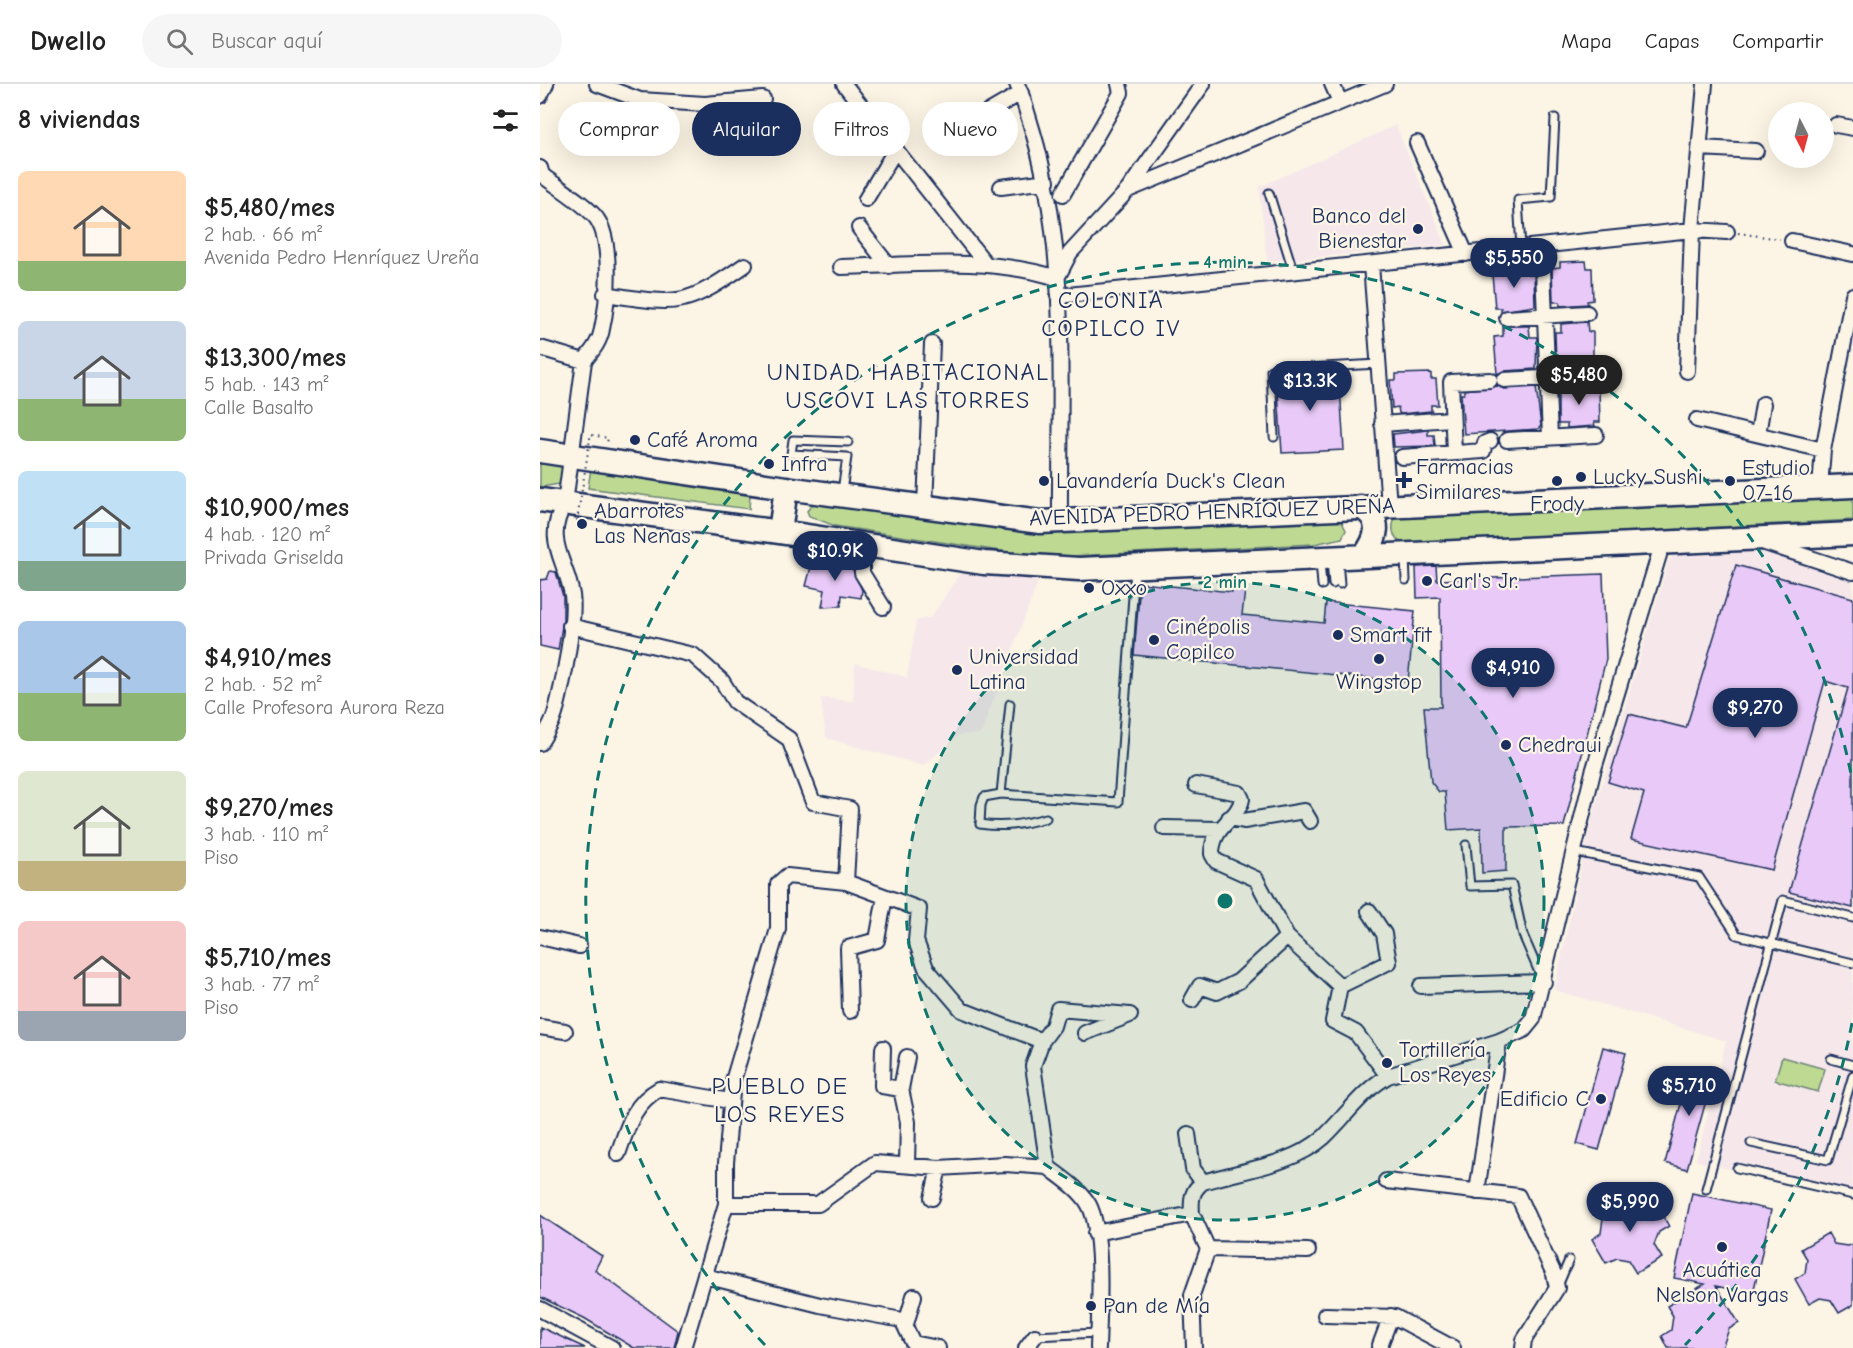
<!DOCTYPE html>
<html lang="es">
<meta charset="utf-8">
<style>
body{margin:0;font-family:"Comic Neue",sans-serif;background:#f6f6f6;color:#222;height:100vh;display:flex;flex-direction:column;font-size:22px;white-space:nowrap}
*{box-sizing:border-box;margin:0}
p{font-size:20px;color:#767676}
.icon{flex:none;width:33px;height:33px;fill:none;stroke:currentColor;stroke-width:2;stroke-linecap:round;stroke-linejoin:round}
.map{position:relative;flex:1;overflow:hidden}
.panel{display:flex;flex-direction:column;background:#fff;width:540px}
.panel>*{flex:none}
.banner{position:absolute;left:18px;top:18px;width:570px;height:54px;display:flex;gap:12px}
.needle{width:39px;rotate:174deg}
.fabs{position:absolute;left:1228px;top:18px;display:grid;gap:12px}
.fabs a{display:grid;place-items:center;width:66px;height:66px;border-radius:50%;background:#fff;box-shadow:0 6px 24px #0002;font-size:30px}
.price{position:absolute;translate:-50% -51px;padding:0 14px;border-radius:21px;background:#1b2f5e;color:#fff;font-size:20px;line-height:39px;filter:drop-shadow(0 2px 3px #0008)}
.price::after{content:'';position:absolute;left:50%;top:36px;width:18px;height:14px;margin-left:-9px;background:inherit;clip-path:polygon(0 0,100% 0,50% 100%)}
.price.selected{background:#222;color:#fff}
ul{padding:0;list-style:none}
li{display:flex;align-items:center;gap:18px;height:150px;padding:0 18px}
li span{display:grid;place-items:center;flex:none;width:168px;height:120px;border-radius:9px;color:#555}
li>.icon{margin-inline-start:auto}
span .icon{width:72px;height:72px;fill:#fffc;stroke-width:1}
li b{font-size:26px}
h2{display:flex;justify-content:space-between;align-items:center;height:72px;padding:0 18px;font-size:26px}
.pill{padding:0 21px;border-radius:27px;background:#fff;box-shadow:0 6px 24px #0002;font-size:21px;line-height:54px}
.pill.selected{background:#1b2f5e;color:#fff}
header{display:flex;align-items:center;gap:36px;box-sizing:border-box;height:84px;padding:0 30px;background:#fff;border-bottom:2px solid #e0e0e0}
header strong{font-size:28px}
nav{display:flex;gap:33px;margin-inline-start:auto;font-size:21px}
.search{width:420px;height:54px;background:#f6f6f6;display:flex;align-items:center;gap:15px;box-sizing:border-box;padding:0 21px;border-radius:33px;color:#767676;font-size:22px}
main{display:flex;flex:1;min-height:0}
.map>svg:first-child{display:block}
.built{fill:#f6e8ea}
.green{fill:#beda92;stroke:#6c8478;stroke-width:1.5}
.building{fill:#e8c9f7;stroke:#1b2f5e;stroke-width:1.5}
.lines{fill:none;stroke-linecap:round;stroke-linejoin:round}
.lane-casing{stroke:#1b2f5e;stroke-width:11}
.street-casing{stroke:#1b2f5e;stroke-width:18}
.primary-casing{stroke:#1b2f5e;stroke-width:27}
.path{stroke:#1b2f5e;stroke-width:2;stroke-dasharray:1.5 4.5;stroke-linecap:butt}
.lane{stroke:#fcf5e5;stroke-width:7}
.street{stroke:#fcf5e5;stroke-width:14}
.primary{stroke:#fcf5e5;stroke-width:22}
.path-bridge{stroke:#1b2f5e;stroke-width:2;stroke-dasharray:1.5 4.5;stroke-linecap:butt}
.ring{fill:none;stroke:#0f766e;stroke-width:3;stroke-dasharray:10 8}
.poi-dot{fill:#1b2f5e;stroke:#fcf5e5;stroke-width:2}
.labels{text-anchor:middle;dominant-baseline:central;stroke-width:4.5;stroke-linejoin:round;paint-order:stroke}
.poi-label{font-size:22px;fill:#1b2f5e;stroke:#fcf5e5;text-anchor:start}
.street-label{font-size:22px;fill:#1b2f5e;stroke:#fcf5e5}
.neighbourhood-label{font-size:24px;letter-spacing:1.5px;fill:#1b2f5e;stroke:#fcf5e5}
.centre{fill:#0f766e;stroke:#fcf5e5;stroke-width:3}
.ring-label{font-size:18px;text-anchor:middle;font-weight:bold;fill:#0f766e;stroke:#fcf5e5;stroke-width:4.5;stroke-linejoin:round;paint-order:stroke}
</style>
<header>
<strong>Dwello</strong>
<div class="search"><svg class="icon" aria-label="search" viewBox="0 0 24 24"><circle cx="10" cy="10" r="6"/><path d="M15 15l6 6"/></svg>Buscar aquí</div>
<nav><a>Mapa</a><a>Capas</a><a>Compartir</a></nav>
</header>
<main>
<section class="panel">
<h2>8 viviendas<svg class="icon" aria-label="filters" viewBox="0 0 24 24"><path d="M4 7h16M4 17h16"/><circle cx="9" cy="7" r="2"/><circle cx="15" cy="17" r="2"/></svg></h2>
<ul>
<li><span style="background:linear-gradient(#ffd9b3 75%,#8fb573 0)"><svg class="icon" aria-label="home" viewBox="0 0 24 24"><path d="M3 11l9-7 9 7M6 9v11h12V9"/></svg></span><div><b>$5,480/mes</b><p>2 hab. · 66 m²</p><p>Avenida Pedro Henríquez Ureña</p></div></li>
<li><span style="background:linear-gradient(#c9d6e8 65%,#8fb573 0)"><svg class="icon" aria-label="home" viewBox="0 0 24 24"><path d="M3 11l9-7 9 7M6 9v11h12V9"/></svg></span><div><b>$13,300/mes</b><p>5 hab. · 143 m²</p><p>Calle Basalto</p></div></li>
<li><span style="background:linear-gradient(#bfe0f5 75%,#7fa58c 0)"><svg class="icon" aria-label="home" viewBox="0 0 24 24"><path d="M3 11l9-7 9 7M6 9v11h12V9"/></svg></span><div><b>$10,900/mes</b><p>4 hab. · 120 m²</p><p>Privada Griselda</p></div></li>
<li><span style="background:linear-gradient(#a9c7e8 60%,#8fb573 0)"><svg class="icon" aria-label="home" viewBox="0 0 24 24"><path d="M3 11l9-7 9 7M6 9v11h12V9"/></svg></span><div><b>$4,910/mes</b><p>2 hab. · 52 m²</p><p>Calle Profesora Aurora Reza</p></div></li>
<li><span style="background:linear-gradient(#dfe7d0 75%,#c2b280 0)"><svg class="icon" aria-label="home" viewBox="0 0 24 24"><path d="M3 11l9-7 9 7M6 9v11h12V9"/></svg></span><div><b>$9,270/mes</b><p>3 hab. · 110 m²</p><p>Piso</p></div></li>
<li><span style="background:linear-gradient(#f6c9c9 75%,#9aa5b1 0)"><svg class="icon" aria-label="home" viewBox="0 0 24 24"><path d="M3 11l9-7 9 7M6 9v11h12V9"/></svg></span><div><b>$5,710/mes</b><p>3 hab. · 77 m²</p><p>Piso</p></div></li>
</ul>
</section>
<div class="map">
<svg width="1313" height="1264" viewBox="0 0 1313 1264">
<rect width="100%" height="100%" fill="#fcf5e5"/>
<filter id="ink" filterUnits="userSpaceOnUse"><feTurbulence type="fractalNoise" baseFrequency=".0167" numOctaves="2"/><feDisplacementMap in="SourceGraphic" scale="12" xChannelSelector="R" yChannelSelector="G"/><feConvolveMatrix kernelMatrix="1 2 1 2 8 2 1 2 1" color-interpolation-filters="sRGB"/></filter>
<g filter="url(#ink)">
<path class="built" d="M856,41L906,161L727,178L719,103Z
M1214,465L1313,494V1114L1156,1077L1186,957L1014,906L1051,737L1128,478L1133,470Z
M424,483L501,490L441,650L419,651L384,682L286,654L281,614L313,617L315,579L367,593L376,537L391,533Z"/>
<path class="green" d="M0,379L21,382L24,389L20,400L0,403Z
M51,384L193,401L210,412L209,425L48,404Z
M1313,408V436L864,460C850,454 850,439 859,429Z
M284,418L498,446L799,433L806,446L802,454L774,460L532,472L480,470L295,442L269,432L267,427L273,420Z
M1242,973L1285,985L1278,1008L1235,996Z"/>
<path class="building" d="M1046,177L1047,184H1052L1053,216L1047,217L1048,220L1020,222V218H1013L1012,184L1020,183V178Z
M988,183V190H994L995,222L961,227V224H955L952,190H961V184Z
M1047,238L1048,248H1053V286L1046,283L1016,282L1015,248H1021V240Z
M963,242H989L990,253H997L996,285L964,287L957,290L954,253L963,252Z
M799,288L804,366L742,369L737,291Z
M891,289V295H896L898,321H891V327L861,330L859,329L858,323L852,324L850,296H856V290Z
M1053,297V306H1059L1060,338H1054L1055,342L1027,344V340H1018V306L1022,305V302L1046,301Z
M958,302L964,305L996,303L1001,342L998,345L924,350L921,310H924V306Z
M888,346V351H894L895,362L854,363L853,350Z
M297,474L307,479L313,486L322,506L321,514L302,511L301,522L282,523L285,506L266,502L271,483L277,484L286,476Z
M1196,481L1313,514V824L1249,808L1308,604L1285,597L1232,786L1091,755L1104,709L1068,698L1089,630L1146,644Z
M896,482L897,496L1063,490L1066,575L1024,742L966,743V787L942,789L941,744L908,746L905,708H899L891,698L884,623H901L900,513L877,514L876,483Z
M10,487L16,488L23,512V536L18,566L0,562V496L7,495Z
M600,499L692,508V505L705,506L702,531L784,539L786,518L875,527L868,598L594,571Z
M1063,963L1086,969L1059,1066L1037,1060Z
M1151,982L1174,988L1147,1085L1125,1079Z
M1085,1109L1091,1120L1104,1122L1114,1118L1129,1142L1119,1148L1114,1161L1122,1174L1096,1189L1088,1176L1077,1174L1066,1179L1052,1155L1061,1149L1063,1134L1058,1125Z
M1152,1109L1231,1126L1213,1210L1176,1202L1199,1239L1189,1245L1182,1264H1128L1122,1252L1131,1246L1133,1232L1127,1222L1165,1200L1134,1194Z
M0,1131L62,1172L55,1186L138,1247L134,1264H94L44,1234L0,1213Z
M1288,1149L1294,1160L1307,1162L1313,1160V1221L1299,1229L1291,1216L1280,1214L1269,1220L1255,1195L1265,1189L1267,1175L1261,1165Z
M0,1243L45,1264H0Z"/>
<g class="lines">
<defs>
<path id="lane" d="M729,109L753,186
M981,164L978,116L1011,113L1015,34
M734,353L731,286L838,280
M302,407L307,373L251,370L253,356L308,358
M865,473L866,496
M791,476L793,500
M798,476L800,500
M780,477L782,501
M470,620L461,710L578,718L595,485
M461,710L444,713L441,721L440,740C464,744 483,740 506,734
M926,761L930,802L972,801L983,851L1001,893
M1035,768L1159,793L1197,851L1313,879
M1291,975L1313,981
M1211,1059L1288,1076L1313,991
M1197,1084L1313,1111
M1166,1105L1243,816L1313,834
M1018,1202L1029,1176
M495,1252L558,1249"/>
<path id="street" d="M57,0L100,16L165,20L223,15
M304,0L445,179
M477,0C484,15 488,32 493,48C530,173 519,309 520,438
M792,0L800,18
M0,12L6,0
M1296,41L1313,44
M421,44L481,9
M877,59L926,170
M1160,64L1216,67
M0,84L2,91C17,103 46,120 57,135C73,158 68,218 62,245C60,258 52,267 44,277L25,419C3,457 26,475 32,511C36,538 22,604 15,630C12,640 5,650 0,659
M461,103L507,97
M588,106L845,0
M523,110L581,9L579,0
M326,115L356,65
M319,144L349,182
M1252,157L1313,170
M1002,162L1010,353
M831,180L849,422
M301,183C373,181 447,172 517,194L530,169L588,106L663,0
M65,210C139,221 143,224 205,181
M518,212L1152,146L1187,148
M967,234L1047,229
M0,264L44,277
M1147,287L1152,146L1165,0
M964,296L1046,292
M1157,336L1283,366
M842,340L911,335
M1218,350L1223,320
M967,356L1056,351
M914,369L911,298L950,296
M862,373L943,367L945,359L950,357
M1280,403L1283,366L1313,211
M385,421L392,260
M1225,459L1313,488
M322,461V489L343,523
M30,542L153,571L182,597L195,618L249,655L273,718L310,725L306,798L379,825L376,857L386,884L422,926L502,957L493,982L508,1083C522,1094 540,1105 549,1121C564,1149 559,1230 558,1264
M656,701L699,709L702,715C698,736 672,741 672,770L676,777L716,795L747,853L800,902L793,937L816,949L848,992
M689,734L704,737L764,727L770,737
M624,744L678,745
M0,853L39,862
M800,902L849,878L844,850L829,827
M881,902L1004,898
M652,916L660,902L677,908L699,897L747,853
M310,927L308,864L337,856L345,813
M0,943L25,947
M502,957L513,942L518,925L590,931L545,949
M343,964L342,1002L361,1005
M367,973L361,1005L368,1038L367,1080
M648,1050L653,1085L663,1098
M78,1070C88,1042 93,1020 119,1005L190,1017
M846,1097L978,1112L1014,1190L1017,1204L984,1256L983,1264
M937,1108L959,957
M392,1114L399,1084
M186,1120H278L335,1079L399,1084L465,1080L508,1083
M652,1130L668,1165L652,1211L654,1264
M555,1149L652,1130C651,1116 651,1107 663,1098C702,1086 753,1081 784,1053C806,1032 822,1007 848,992L959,957L984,946L993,935L1053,688L1123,458
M668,1165L768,1167
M165,1192L280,1221L362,1236L373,1259L398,1264
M0,1225L72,1264
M785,1231L855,1233L913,1264
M366,1240L374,1212
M143,1264L186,1120V1079L193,997L238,845V800L247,792L306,798
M486,1264L495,1252
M839,1264L851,1232"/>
<path id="primary" d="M0,367L246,404L500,438L1313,402
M0,416L240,448L444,479L539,485L1313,450
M820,423C844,435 837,455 824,472
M240,448L246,404"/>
</defs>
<use href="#lane" class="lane-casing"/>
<use href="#street" class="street-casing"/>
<use href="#primary" class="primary-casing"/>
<path class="path" d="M1198,149L1240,155
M50,355V351L68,354L67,359"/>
<use href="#lane" class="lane"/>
<use href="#street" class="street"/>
<use href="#primary" class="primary"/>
<path class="path-bridge" d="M37,437L50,355"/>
</g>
</g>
<circle cx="685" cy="817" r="319" fill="#0f766e" fill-opacity=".12"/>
<g class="ring">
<circle cx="685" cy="817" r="319"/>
<path d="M1312 939A639 639 0 0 1 1145 1261M225 1261A639 639 0 1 1 1312 695"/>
</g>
<g class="poi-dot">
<circle cx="878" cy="145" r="6"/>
<circle cx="95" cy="356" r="6"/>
<circle cx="229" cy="380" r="6"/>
<circle cx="1041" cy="393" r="6"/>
<path d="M861 387h6v6h6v6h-6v6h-6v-6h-6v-6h6z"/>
<circle cx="504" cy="397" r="6"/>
<circle cx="1017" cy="397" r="6"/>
<circle cx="1190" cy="397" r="6"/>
<circle cx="42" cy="440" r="6"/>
<circle cx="887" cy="497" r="6"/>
<circle cx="549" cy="504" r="6"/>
<circle cx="798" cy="551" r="6"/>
<circle cx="614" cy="556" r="6"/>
<circle cx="839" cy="575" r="6"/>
<circle cx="417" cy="586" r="6"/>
<circle cx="966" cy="661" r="6"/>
<circle cx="847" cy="979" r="6"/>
<circle cx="1061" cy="1015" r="6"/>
<circle cx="1182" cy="1163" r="6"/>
<circle cx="551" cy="1222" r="6"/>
</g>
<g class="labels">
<g class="poi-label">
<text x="866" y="132" text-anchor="end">Banco del<tspan x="866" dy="25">Bienestar</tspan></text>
<text x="107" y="356">Café Aroma</text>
<text x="241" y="380">Infra</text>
<text x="876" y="383">Farmacias<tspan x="876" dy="25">Similares</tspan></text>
<text x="1202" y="384">Estudio<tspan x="1202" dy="25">07-16</tspan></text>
<text x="1053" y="393">Lucky Sushi</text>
<text x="516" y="397">Lavandería Duck's Clean</text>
<text x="1017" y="420" text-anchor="middle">Frody</text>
<text x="54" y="427">Abarrotes<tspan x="54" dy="25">Las Nenas</tspan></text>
<text x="899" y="497">Carl's Jr.</text>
<text x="561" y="504">Oxxo</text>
<text x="626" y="543">Cinépolis<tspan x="626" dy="25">Copilco</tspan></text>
<text x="810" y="551">Smart fit</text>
<text x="429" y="573">Universidad<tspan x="429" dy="25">Latina</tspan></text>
<text x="839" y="598" text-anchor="middle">Wingstop</text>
<text x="978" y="661">Chedraui</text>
<text x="859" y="966">Tortillería<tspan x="859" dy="25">Los Reyes</tspan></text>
<text x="1049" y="1015" text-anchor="end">Edificio C</text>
<text x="1182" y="1186" text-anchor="middle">Acuática<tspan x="1182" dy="25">Nelson Vargas</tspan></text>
<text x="563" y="1222">Pan de Mía</text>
</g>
<g class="street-label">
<text transform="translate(672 428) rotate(-2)">AVENIDA PEDRO HENRÍQUEZ UREÑA</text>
</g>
<g class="neighbourhood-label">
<text x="571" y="216">COLONIA<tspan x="571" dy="28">COPILCO IV</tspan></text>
<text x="368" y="288">UNIDAD HABITACIONAL<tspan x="368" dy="28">USCOVI LAS TORRES</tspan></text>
<text x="240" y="1002">PUEBLO DE<tspan x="240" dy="28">LOS REYES</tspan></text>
</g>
</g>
<circle cx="685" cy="817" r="9" class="centre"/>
<g class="ring-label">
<text x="685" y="184">4 min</text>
<text x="685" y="504">2 min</text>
</g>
</svg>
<div class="fabs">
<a><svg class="needle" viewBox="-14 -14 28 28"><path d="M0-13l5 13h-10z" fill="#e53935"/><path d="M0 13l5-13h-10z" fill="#767676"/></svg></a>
</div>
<b class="price" style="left:974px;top:205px">$5,550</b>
<b class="price selected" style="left:1039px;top:322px">$5,480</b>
<b class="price" style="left:770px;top:328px">$13.3K</b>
<b class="price" style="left:295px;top:498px">$10.9K</b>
<b class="price" style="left:973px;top:615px">$4,910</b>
<b class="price" style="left:1215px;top:655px">$9,270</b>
<b class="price" style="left:1149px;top:1033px">$5,710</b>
<b class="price" style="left:1090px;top:1149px">$5,990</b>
<div class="banner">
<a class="pill">Comprar</a>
<a class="pill selected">Alquilar</a>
<a class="pill">Filtros</a>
<a class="pill">Nuevo</a>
</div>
</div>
</main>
